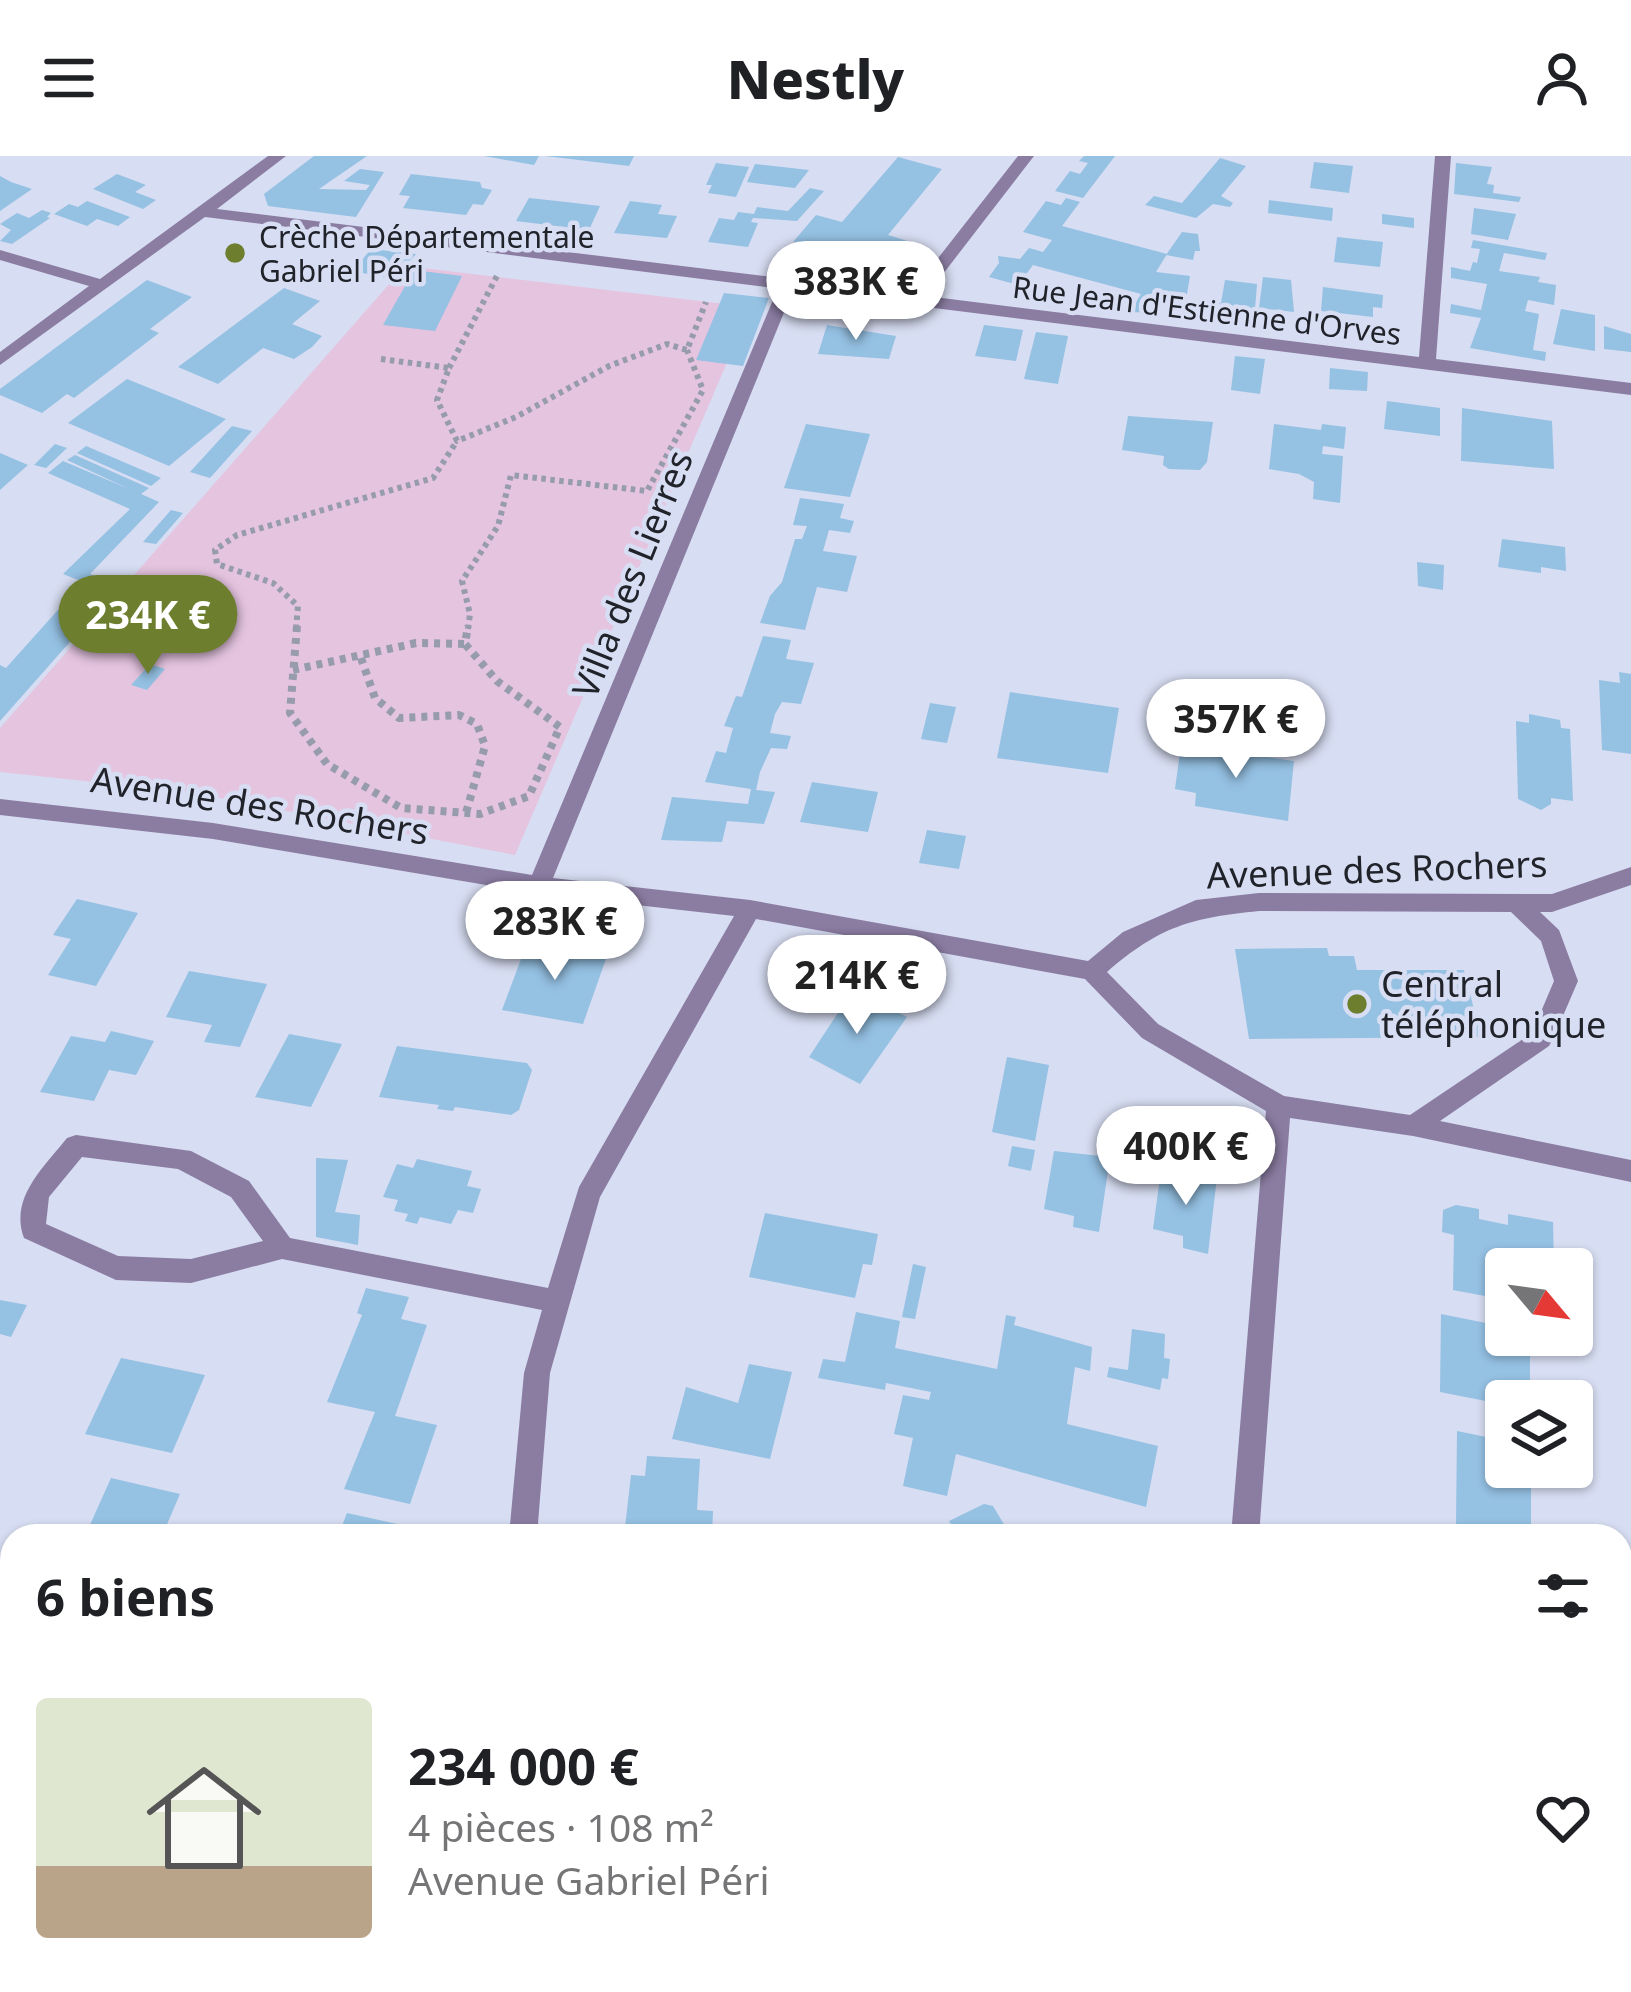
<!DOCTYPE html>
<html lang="fr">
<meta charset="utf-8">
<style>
body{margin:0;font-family:"Noto Sans",sans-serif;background:#f6f6f6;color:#202124;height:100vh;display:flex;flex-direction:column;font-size:45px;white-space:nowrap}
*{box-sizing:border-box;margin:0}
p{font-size:39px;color:#757577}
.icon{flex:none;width:66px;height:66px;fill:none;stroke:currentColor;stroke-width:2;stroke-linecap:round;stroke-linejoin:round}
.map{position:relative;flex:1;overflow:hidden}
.side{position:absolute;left:0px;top:1368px;width:1632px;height:468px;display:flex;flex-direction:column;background:#fff;border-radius:36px 36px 0 0;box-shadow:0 3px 9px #0004}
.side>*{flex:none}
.needle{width:78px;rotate:119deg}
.fabs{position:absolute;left:1485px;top:1092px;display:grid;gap:24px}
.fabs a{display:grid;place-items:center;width:108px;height:108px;border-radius:12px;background:#fff;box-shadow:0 3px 9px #0004;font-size:60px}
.price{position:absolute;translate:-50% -102px;padding:0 27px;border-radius:42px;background:#fff;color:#222;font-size:39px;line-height:78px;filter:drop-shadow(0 3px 6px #0008)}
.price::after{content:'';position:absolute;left:50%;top:72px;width:36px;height:27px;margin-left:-18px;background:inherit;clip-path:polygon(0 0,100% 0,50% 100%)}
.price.active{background:#6d7f2f;color:#fff}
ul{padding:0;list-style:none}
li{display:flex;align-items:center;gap:36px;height:300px;padding:0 36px}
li+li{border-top:3px solid #e0e0e0}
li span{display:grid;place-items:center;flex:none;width:336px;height:240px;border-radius:12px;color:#555}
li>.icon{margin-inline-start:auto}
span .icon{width:144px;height:144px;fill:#fffc;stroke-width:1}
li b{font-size:51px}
h2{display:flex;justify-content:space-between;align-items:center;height:144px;padding:0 36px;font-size:51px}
header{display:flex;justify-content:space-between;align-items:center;height:156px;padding:0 36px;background:#fff;font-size:54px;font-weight:800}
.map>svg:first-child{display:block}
.green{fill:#e5c4e0}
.building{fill:#95c1e3}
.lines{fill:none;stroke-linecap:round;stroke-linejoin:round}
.path-far1{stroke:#979cac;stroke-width:6;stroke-dasharray:4.5 4.5;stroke-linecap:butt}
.path{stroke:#979cac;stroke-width:8;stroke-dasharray:6 6;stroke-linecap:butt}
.service{fill:#8b7da2;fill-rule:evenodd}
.minor{fill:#8b7da2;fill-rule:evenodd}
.poi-dot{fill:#6d7f2f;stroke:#d7ddf2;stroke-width:4.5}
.labels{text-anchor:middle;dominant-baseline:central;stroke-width:9;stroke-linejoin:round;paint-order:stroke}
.far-poi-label{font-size:30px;fill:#21232a;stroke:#d7ddf2;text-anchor:start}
.far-street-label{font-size:30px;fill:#21232a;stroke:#d7ddf2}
.street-label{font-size:36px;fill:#21232a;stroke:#d7ddf2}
.poi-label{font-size:36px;fill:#21232a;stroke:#d7ddf2;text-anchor:start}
</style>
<header><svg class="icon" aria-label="menu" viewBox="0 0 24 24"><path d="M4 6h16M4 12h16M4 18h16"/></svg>Nestly<svg class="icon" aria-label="person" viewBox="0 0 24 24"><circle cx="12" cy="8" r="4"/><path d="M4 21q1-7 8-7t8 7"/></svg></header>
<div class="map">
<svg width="1631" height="1836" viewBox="0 0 1631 1836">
<rect width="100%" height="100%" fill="#d7ddf2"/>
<path class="green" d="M405,110L751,151L515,699L188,636L0,616V572Z"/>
<path class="building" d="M314,0H367L319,33L366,34L370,29L344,25L360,13L384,16L356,61L268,50L264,38Z
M484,0H539L534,9Z
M545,0H634L629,10Z
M1084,0H1115L1083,42L1055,35L1070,15L1080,18L1088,7L1079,5Z
M898,1L942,13L888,79L914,87L891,114L793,86L816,59L842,66Z
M1220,2L1246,10L1221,40L1233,47L1230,51L1213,48L1196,62L1145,49L1154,40L1182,47Z
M1314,6L1353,10L1349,37L1310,32Z
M716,7L749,11L736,41L708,37L712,29H706Z
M1456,7L1492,11L1487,28L1494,29L1493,37L1521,41L1519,46L1454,38Z
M755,8L809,14L795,32L747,26Z
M117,18L146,29L135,36L156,44L143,53L93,33Z
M411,18L480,26L482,32L492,34L483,49L473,48L466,59L403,52L410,40L399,39Z
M0,20L11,26L32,33L0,55Z
M810,32L824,35L797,65L753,62L751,66L758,67L748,91L708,86L719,62L734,64L738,56L754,58L757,51L788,55Z
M529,42L566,46L600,50L589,74L516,65Z
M1066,42L1080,46L1062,70L1167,98L1156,116L1190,120L1186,144L1157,141L1155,157L1130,156L1141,138L1033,109L1018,129L989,121L999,107L998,100L1020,103L1029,92L1043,96L1052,84L1023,76L1046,45L1061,49Z
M1269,44L1333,52L1332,65L1268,57Z
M87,45L130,61L118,70L97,63L87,70L54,58L69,48L78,51Z
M630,45L662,49L658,58L677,60L667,82L614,77Z
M1474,52L1516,58L1508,84L1471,78Z
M42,54L51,57L47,61L50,62L12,88L0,85L11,74L0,68L17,57L29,62Z
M1382,58L1414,62V72L1382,68Z
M1182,76L1198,78L1200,95H1195L1193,104L1166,99Z
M1337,81L1383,86L1380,111L1334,106Z
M1473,84L1547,97L1545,104L1504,97L1499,115L1540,121L1538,126L1556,129L1554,149L1528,144L1525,155L1539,158L1533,194L1546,196L1545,205L1470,192L1481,162L1450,157L1451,148L1481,154L1487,128L1451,122V111L1470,115L1473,106L1477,107L1480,93L1471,92Z
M371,93L416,98L393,123L353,115Z
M414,114L462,120L435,175L383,169Z
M1263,121L1291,124L1294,156L1259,152Z
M147,124L192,141L150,173L159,177L74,242L67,238L42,257L0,239V233Z
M1225,124L1257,128L1255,153L1228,149L1226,162L1211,161L1213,146L1221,147Z
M1323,131L1383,139L1382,152L1373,151V161L1321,155Z
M284,132L320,145L292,168L322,180L312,191L294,203L263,192L218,228L178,211Z
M724,137L769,142L743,210L696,204Z
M1561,153L1595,159V195L1553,188Z
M827,169L896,180L889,203L818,198Z
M984,169L1023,174L1016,205L975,200Z
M1604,170L1631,178V196L1604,193Z
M1036,176L1068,180L1058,228L1024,223Z
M1235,200L1265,203L1260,238L1231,234Z
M1330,212L1368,216L1367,235L1329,233Z
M127,223L226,263L169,310L68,267Z
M1387,245L1440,252V280L1384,273Z
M1462,252L1552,265L1554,313L1461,305Z
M1128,260L1213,266L1207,306L1200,314L1169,313L1163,309L1164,300L1122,294Z
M806,268L870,278L850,341L784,332Z
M1274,268L1321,274L1322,268L1346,271L1344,293L1323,290L1322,298L1343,300L1340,347L1313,343L1314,326L1299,318L1269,313Z
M232,270L252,275L210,322L190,316Z
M55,288L67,292L46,312L34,309Z
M86,290L161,322L151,330L77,297Z
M0,297L28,309L0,334Z
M75,299L149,332L141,338L159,346L90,418L122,427L0,565V509L6,512L83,426L63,418L130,353L48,317L63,305L129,333L67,304Z
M800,342L844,348L840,362L854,365L850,377L829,374L823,395L857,400L847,436L817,431L805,474L760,467L770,440L782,426L795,383H802L807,370L793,369Z
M171,354L183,357L156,388L143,386Z
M1502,383L1565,391L1566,415L1541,411V417L1498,411Z
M1417,406L1444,409L1443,434L1418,430Z
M763,480L791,484L786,503L814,507L801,548L782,546L775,558L770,577L791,580L787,593L771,592L760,616L756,634L775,636L764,668L727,665L722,686L661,684L672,641L748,648L751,633L705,626L716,595L726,597L733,572L724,570L736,540L742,541Z
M150,508L165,513L147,534L131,529Z
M1619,516L1631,518V598L1602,594L1599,524L1620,527Z
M1010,536L1119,552L1108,617L997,602Z
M930,547L956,551L947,587L921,583Z
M1529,558L1560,564L1561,572L1570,573L1573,645L1551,642V648L1541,654L1518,643L1516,565L1529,567Z
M1183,574L1192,575L1190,590L1294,605L1288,665L1195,650L1196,637L1175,633Z
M812,626L878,636L868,676L800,666Z
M927,674L966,680L959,713L919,707Z
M77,743L138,757L96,830L48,819L71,783L53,779Z
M527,787L607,800L583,868L502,854Z
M1327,792L1329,800H1354L1357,814H1464L1481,881L1249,883L1235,793Z
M189,815L267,828L240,891L204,886L212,869L166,861Z
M853,834L907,861L860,928L809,901Z
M111,875L154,885L136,919L109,914L94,945L40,936L71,880L105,886Z
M289,878L342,888L311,951L255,941Z
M397,890L527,907L532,914L519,954L511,959L455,951L453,955L437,953L439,949L379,941Z
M1007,901L1049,909L1035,985L992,976Z
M1012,990L1035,994L1031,1015L1008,1010Z
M1054,995L1110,1001L1099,1076L1073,1071L1074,1060L1044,1053Z
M316,1002L348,1004L335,1056L360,1059L358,1089L316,1081Z
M417,1003L472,1015L467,1030L481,1033L473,1057L458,1054L451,1068L420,1061L417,1068L405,1065L408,1058L394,1055L398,1044L383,1041L397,1008L413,1012Z
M1161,1014L1217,1021L1208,1098L1183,1092V1080L1153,1073Z
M1456,1049L1479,1053V1063L1508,1069V1058L1553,1066L1554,1113H1506V1144L1453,1134L1454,1079L1442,1076L1443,1054Z
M765,1057L878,1078L872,1109L863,1108L855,1142L749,1121Z
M913,1108L926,1111L915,1163L902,1161Z
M366,1132L409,1141L401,1163L427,1169L395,1260L437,1269L410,1348L344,1333L375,1256L327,1246L362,1159L357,1157Z
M0,1144L27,1149L11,1181L0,1178Z
M856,1156L900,1165L895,1192L997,1213L1006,1159L1016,1161L1014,1169L1092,1191L1090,1215L1075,1211L1067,1268L1158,1290L1146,1351L956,1298L947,1340L903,1330L913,1282L894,1278L903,1239L929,1244L931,1236L886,1227L885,1234L818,1222L823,1203L845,1206Z
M1441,1158L1506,1171V1179H1530V1245H1506V1249L1440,1236Z
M1132,1173L1165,1178L1164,1202L1170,1203L1168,1223L1162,1222L1160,1234L1107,1221L1109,1211L1128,1214Z
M121,1202L205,1219L172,1297L85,1278Z
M749,1208L792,1216L770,1303L672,1283L686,1231L738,1247Z
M1457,1275L1506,1285V1311H1531V1380H1498L1456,1371Z
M647,1300L700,1303L697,1354L713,1355L712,1380H624L631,1319L645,1320Z
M111,1322L180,1338L162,1380H85Z
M984,1348L993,1350L1011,1380H958L949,1365Z
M347,1357L411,1371L407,1380H338Z
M0,1580L12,1583V1676H0Z
M1024,1824H1093L1092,1836H1023Z
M1274,1824H1355L1354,1836H1273Z"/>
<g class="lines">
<path class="path-far1" d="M381,203L449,212L437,244L457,285L516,261L609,210L667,188L687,194L706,146
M449,212L498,118
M296,473L298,450L273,427L217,408L215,394L237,379L433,322L457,285
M468,473L470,458L462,425L498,370L511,319L647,335L703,234L687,194"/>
<path class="path" d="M297,470L290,557L327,608L401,652L480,658L529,640L560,571L497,525L465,488L468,470
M361,502L375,542L399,562L459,559L477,568L485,590L466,657
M293,514L416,487L465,488"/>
<path class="service" d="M786,127L794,132L553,722L750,744L1088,805L1123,776L1196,744L1259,737L1552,738L1631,711V729L1552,756H1540L1559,774L1578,825L1553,883L1549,890L1440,965L1631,1004V1026L1413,980L1290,962L1259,1380H1231L1266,955L1142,882L1085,823L756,763L600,1041L550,1217L537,1380H509L524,1217L542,1154L282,1103L191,1127L116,1124L24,1082C9,1042 44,1011 67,982L76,979L191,995L249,1025L290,1082L548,1132L579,1031L734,760L539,738L213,683L0,659V643L213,667L532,719L778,132ZM1259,755L1511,756L1541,785L1554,825L1532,877L1410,959L1284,940L1158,868L1107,816C1160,770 1191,762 1259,755ZM82,1001L178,1013L231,1041L263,1085L191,1103L118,1100L46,1068L49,1041Z
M0,1784L12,1785V1817L0,1816Z
M263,1824H343L349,1836H269Z
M543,1824H575L576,1836H544Z
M1187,1824H1219L1218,1836H1186Z"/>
<path class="minor" d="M268,0H286L217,53L910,138L1018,0H1034L926,140L1419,201L1435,0H1451L1436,203L1631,227V239L205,61L0,209V196L89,130L0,104V94L100,123Z"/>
</g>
<g class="poi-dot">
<circle cx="235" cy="97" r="12"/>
<circle cx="1357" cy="848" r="12"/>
</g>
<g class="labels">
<g class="far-poi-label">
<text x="259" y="80">Crèche Départementale<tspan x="259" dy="34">Gabriel Péri</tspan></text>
</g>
<g class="far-street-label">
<text transform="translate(1207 154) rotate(7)">Rue Jean d'Estienne d'Orves</text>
</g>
<g class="street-label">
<text transform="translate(632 418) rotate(-68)">Villa des Lierres</text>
<text transform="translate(260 649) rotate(9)">Avenue des Rochers</text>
<text transform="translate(1377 713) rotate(-2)">Avenue des Rochers</text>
</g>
<g class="poi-label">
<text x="1381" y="827">Central<tspan x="1381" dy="41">téléphonique</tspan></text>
</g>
</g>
</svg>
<div class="fabs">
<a><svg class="needle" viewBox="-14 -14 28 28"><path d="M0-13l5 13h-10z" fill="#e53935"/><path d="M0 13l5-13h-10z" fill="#757577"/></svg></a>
<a><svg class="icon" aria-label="layers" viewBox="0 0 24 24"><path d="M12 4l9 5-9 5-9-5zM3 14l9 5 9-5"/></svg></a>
</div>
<b class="price" style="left:856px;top:187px">383K €</b>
<b class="price active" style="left:148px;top:521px">234K €</b>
<b class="price" style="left:1236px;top:625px">357K €</b>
<b class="price" style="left:555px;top:827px">283K €</b>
<b class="price" style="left:857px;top:881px">214K €</b>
<b class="price" style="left:1186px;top:1052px">400K €</b>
<section class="side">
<h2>6 biens<svg class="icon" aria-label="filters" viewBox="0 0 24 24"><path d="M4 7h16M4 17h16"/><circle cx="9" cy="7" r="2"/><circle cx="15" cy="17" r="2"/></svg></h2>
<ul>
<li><span style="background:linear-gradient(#dfe7d0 70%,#b9a48a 0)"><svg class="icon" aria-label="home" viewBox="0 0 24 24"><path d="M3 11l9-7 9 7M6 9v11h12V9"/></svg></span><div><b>234 000 €</b><p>4 pièces · 108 m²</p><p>Avenue Gabriel Péri</p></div><svg class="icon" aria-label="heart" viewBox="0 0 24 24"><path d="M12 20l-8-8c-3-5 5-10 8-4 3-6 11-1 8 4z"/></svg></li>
</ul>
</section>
</div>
